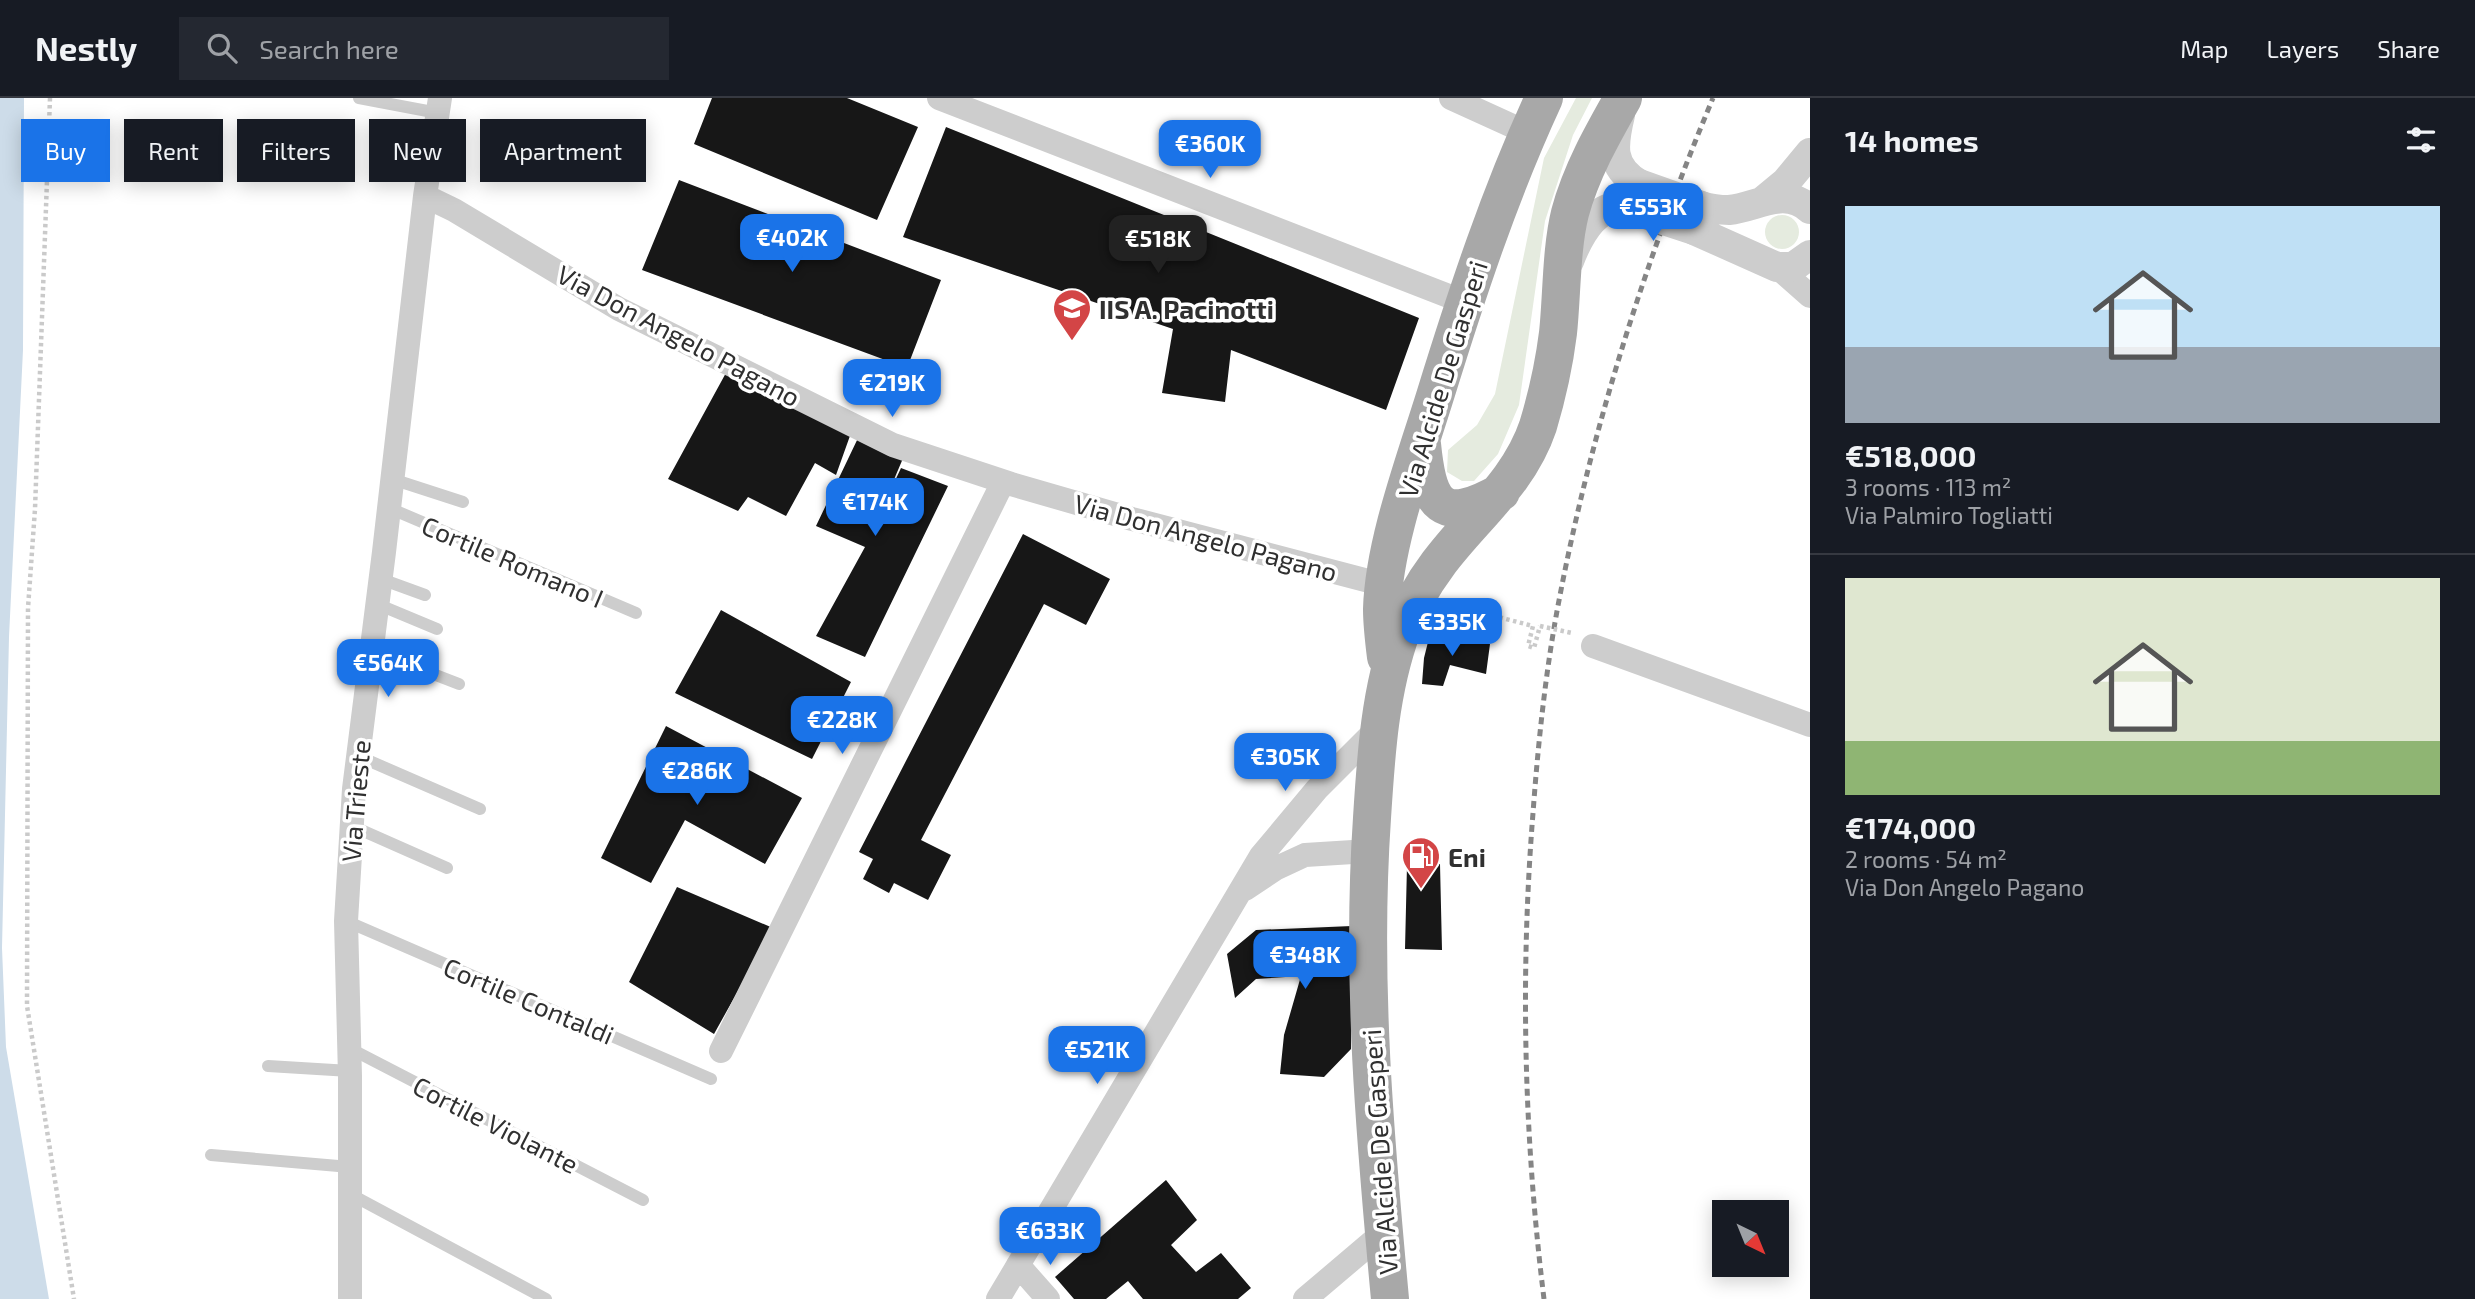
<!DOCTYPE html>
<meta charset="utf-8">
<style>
body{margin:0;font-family:"Exo 2",sans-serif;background:#242831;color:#f1f3f6;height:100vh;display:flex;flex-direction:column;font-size:26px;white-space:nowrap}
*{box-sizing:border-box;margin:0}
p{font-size:23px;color:#9ea1a6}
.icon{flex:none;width:38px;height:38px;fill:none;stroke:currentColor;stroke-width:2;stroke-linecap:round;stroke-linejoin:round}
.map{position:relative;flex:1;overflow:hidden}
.details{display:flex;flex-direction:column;background:#171b24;width:665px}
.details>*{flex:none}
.hud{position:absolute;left:21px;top:21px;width:665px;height:63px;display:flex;gap:14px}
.needle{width:46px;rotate:137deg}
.tools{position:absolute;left:1712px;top:1102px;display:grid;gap:14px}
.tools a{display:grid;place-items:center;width:77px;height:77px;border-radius:0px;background:#171b24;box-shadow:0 4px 18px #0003;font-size:35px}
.price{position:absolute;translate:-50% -60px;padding:0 16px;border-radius:14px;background:#1a73e8;color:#fff;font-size:23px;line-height:46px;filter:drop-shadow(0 2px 4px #0008)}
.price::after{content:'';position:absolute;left:50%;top:42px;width:21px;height:16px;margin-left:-10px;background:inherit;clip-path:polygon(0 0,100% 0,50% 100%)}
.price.active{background:#222;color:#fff}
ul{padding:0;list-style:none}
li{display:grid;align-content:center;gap:14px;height:371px;padding:0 35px}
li+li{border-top:2px solid #363941}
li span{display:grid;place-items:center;height:217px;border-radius:0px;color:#555}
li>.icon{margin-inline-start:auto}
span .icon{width:126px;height:126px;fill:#fffc;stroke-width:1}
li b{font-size:30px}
h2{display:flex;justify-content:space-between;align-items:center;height:84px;padding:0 35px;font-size:30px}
.pill{padding:0 24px;border-radius:0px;background:#171b24;box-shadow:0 4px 18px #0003;font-size:24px;line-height:63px}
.pill.active{background:#1a73e8;color:#fff}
header{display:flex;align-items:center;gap:42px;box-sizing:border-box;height:98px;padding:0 35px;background:#171b24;border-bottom:2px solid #363941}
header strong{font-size:33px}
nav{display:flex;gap:38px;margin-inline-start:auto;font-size:24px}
.search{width:490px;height:63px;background:#242831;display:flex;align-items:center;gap:18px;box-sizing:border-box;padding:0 24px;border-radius:0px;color:#9ea1a6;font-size:26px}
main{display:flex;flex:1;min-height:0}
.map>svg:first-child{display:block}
.green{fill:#e5ebdf}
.water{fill:#cddce9}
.building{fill:#171717}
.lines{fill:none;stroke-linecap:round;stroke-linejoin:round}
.path{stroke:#cacaca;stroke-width:4.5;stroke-dasharray:3.5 3.5;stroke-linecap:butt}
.service{stroke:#cdcdcd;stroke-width:12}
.minor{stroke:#cdcdcd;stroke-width:24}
.tertiary{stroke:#cdcdcd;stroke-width:30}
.primary{stroke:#a8a8a8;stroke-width:38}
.rail{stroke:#858585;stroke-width:5;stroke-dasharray:7 5;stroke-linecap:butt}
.path-bridge{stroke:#cacaca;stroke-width:4.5;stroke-dasharray:3.5 3.5;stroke-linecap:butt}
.tertiary-bridge{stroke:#cdcdcd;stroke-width:30}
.labels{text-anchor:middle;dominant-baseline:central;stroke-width:7;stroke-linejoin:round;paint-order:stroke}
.poi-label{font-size:26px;font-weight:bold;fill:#303030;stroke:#fff;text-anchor:start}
.street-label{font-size:26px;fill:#303030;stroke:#fff}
</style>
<header>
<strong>Nestly</strong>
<div class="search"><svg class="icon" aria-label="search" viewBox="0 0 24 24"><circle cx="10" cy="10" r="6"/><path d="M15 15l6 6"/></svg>Search here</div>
<nav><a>Map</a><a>Layers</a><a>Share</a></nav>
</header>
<main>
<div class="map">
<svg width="1810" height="1201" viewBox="0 0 1810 1201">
<rect width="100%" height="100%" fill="#fff"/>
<path class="green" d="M1576,0H1592L1573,37L1545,123L1519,307L1498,356L1474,383H1462L1447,374L1448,352L1477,327L1495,296L1544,60Z
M1765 134a17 17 0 1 1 34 0a17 17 0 1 1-34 0Z"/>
<path class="water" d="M0,0H24L23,252L9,539L2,850L6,949L49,1201H0Z"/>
<path class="building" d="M712,0H847L918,29L877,122L694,46Z
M946,29L1419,220L1386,312L1231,252L1225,304L1162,295L1173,231L903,139Z
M679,82L941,182L907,270L642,172Z
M727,273L851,335L836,377L815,365L786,418L748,399L738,413L668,381Z
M859,338L904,358L878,419L901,370L948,388L865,559L816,538L865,449L816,428Z
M1023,436L1110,481L1086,527L1044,506L921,742L951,757L928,802L894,785L889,795L863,781L873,761L859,754Z
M721,512L851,584L812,661L675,595Z
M1430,536L1490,546L1486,576L1450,567L1443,588L1422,586L1424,560Z
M666,628L802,700L765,766L685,722L651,785L601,760Z
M1440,766L1442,852L1405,851L1407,767Z
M677,789L773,830L714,936L629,884Z
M1352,828L1351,951L1324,979L1280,976L1284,937L1301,878L1256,881L1235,900L1227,856L1256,832Z
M1166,1082L1197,1122L1171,1147L1196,1174L1221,1155L1251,1190L1238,1201H1143L1128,1183L1106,1201H1074L1055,1179Z"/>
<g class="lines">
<path class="path" d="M50,0L35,411L28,510L27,908L74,1201
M1452,507L1533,528L1528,548L1534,550L1540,528"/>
<path class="service" d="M359,0L438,15
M392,381L463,404
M389,410L636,515
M381,481L425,497
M377,506L437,531
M371,552L459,586
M358,658L480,711
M352,728L447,770
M346,823L711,981
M349,950L643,1102
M268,968L350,973
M211,1057L350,1069
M350,1096L546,1201"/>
<path class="minor" d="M939,0L1464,204
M1451,0L1528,35
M425,98L454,112L619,211L893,347L1011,386L1132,421L1384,487
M1777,169L1810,198
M1593,548L1810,627
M1245,791L1275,771L1305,757L1369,753
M721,953L1003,384
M1018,1167L1048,1201
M350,1201V978L346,823L354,691L384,454L425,98L440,0
M998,1201L1261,758L1317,691L1379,629
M1305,1201L1384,1134"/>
<path class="tertiary" d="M1620,17C1613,46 1609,69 1639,86
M1763,103L1786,84L1810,55
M1701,108C1711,111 1719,112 1729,112C1758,109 1784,88 1810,111
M1694,132L1777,169H1793L1810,157
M1569,163C1579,137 1596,103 1627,110"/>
<path class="primary" d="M1422,346C1428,407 1441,428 1501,394
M1386,559C1384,543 1382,527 1382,511C1384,444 1416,360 1436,295C1467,195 1500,95 1544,0
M1390,1201C1375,1040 1361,881 1372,720C1376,656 1380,592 1402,532C1410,509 1423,486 1438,466C1472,420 1519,385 1538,328C1547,298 1554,267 1558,235C1562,198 1561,151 1570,115C1581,74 1602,37 1623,0"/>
<path class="rail" d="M1544,1201C1524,1039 1520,878 1533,715C1538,647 1545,579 1557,513C1590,336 1644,165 1713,0"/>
<path class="path-bridge" d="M1540,528L1572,535"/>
<path class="tertiary-bridge" d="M1639,86L1701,108
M1627,110L1694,132"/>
</g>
<defs>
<symbol id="school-pin" viewBox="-11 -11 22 30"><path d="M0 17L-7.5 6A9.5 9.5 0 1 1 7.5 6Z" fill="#d34546" stroke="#fff"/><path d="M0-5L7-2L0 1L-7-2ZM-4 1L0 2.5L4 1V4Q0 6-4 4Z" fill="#fff"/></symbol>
<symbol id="fuel-pin" viewBox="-11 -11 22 30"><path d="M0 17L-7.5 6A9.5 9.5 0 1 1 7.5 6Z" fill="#d34546" stroke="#fff"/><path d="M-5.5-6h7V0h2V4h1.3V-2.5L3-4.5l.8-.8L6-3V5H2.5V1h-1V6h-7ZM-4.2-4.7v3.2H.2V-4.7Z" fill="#fff"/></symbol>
</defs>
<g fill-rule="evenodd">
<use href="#school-pin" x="1050" y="188" width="44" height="60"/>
<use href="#fuel-pin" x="1399" y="736" width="44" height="60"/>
</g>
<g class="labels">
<g class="poi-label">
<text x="1099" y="210">IIS A. Pacinotti</text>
<text x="1448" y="758">Eni</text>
</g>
<g class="street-label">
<text transform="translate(679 237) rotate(28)">Via Don Angelo Pagano</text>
<text transform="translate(1442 281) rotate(-73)">Via Alcide De Gasperi</text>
<text transform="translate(1206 439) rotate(15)">Via Don Angelo Pagano</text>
<text transform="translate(513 463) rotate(23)">Cortile Romano I</text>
<text transform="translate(355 703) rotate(-85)">Via Trieste</text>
<text transform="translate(529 902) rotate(23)">Cortile Contaldi</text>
<text transform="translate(496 1026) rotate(27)">Cortile Violante</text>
<text transform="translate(1379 1054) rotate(-94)">Via Alcide De Gasperi</text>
</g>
</g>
</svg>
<div class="tools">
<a><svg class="needle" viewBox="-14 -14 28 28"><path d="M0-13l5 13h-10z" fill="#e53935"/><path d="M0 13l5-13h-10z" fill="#9ea1a6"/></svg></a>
</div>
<b class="price" style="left:1210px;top:82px">€360K</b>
<b class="price" style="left:1653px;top:145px">€553K</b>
<b class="price" style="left:792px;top:176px">€402K</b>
<b class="price active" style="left:1158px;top:177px">€518K</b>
<b class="price" style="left:892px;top:321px">€219K</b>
<b class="price" style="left:875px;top:440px">€174K</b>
<b class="price" style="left:1452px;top:560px">€335K</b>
<b class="price" style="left:388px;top:601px">€564K</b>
<b class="price" style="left:842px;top:658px">€228K</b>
<b class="price" style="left:1285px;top:695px">€305K</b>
<b class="price" style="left:697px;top:709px">€286K</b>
<b class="price" style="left:1305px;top:893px">€348K</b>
<b class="price" style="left:1097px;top:988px">€521K</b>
<b class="price" style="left:1050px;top:1169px">€633K</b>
<div class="hud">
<a class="pill active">Buy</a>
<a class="pill">Rent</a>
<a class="pill">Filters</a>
<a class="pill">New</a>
<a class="pill">Apartment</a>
</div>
</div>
<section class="details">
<h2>14 homes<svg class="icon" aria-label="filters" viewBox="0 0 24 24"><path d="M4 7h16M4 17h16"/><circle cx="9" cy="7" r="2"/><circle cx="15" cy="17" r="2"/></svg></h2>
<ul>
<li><span style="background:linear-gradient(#bfe0f5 65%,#9aa5b1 0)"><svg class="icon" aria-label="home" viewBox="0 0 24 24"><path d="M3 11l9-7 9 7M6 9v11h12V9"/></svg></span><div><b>€518,000</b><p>3 rooms · 113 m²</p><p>Via Palmiro Togliatti</p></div></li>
<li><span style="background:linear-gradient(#dfe7d0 75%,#8fb573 0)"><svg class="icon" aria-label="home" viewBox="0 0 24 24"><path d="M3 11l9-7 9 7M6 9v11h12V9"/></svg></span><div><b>€174,000</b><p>2 rooms · 54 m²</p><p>Via Don Angelo Pagano</p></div></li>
</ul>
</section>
</main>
